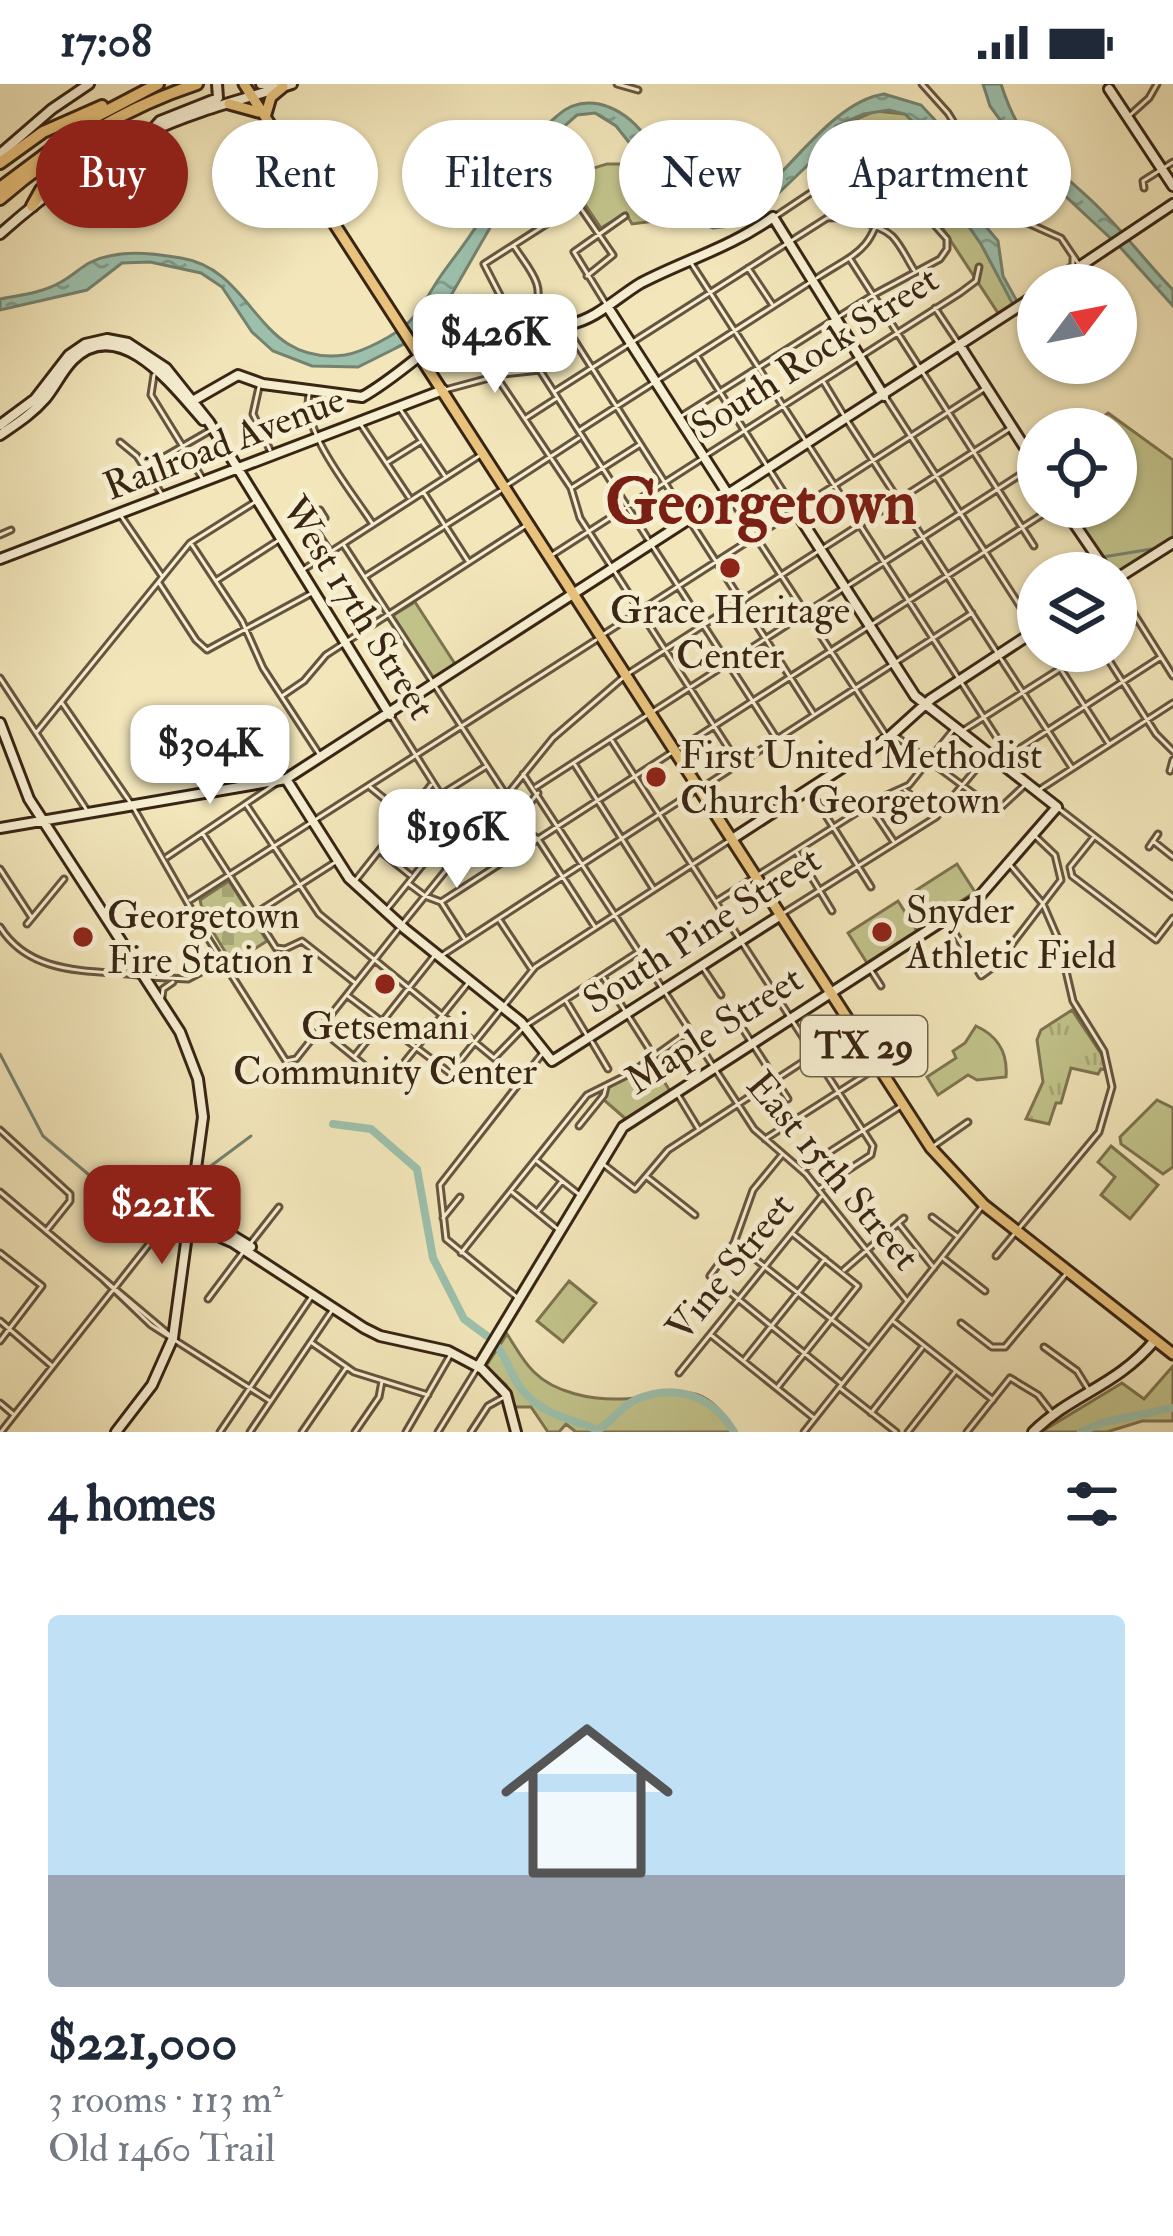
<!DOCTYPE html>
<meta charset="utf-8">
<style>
body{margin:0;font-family:"IM FELL Double Pica",serif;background:#f6f6f7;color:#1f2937;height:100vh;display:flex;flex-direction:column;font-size:45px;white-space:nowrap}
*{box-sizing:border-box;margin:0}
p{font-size:39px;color:#747a83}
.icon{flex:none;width:66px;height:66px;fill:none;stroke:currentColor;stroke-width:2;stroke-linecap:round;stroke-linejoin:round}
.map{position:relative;height:1348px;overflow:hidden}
.drawer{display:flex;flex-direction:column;background:#fff;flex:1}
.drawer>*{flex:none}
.hud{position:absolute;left:36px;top:36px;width:1101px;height:108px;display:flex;gap:24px}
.needle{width:78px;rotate:58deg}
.controls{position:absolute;left:1017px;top:180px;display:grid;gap:24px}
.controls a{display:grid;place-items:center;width:120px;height:120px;border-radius:50%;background:#fff;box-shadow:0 3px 9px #0004;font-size:60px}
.price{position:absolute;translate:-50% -102px;padding:0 27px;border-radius:24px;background:#fff;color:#222;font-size:39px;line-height:78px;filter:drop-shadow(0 3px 6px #0008)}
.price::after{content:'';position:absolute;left:50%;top:72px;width:36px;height:27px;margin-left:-18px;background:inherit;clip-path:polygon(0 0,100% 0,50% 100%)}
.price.current{background:#8f2418;color:#fff}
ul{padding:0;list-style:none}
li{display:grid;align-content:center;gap:24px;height:636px;padding:0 48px}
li+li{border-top:3px solid #e0e1e3}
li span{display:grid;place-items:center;height:372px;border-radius:12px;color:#555}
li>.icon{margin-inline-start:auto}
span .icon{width:216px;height:216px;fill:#fffc;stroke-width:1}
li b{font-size:51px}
h2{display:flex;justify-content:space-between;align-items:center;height:144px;padding:0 48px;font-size:51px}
.chip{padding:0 42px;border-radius:54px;background:#fff;box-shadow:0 3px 9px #0004;font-size:42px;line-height:108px}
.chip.current{background:#8f2418;color:#fff}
.status{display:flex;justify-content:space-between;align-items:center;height:84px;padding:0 60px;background:#fff;direction:ltr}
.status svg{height:33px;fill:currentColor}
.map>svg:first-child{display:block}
.grass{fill:url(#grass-tufts);stroke:#7d7450;stroke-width:3}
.cemetery{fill:url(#cemetery-stones);stroke:#7d7450;stroke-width:3}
.park{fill:#c2c38b;stroke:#7d7450;stroke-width:3}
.water{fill:url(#water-ripples);stroke:#74826f;stroke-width:3}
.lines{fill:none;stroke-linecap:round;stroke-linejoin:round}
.stream{stroke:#74826f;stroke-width:3}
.river{stroke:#9cc0ac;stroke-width:8}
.street-casing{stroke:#66553e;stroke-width:9}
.secondary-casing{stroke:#382514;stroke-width:14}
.primary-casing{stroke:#382514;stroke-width:15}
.highway-casing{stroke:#382514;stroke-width:16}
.street{stroke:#f7efd2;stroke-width:3}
.secondary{stroke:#f7efd2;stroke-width:8}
.primary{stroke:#e9c37d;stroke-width:9}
.highway{stroke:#e9c37d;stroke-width:10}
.poi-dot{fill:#8f2418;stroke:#f7efd2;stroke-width:4.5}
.labels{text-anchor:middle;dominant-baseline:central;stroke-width:10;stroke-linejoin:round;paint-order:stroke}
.shield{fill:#f7efd2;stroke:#71624d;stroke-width:3}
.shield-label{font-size:36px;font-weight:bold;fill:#382514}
.street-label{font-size:39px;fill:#382514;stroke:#f7efd2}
.poi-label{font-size:39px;fill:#382514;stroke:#f7efd2;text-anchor:start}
.town-label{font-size:63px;font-weight:bold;fill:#7a1f14;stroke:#f7efd2}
</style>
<div class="status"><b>17:08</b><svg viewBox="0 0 49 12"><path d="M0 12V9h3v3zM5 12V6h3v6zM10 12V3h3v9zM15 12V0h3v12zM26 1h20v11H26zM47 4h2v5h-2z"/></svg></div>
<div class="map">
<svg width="1173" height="1348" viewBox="0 0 1173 1348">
<defs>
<pattern id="grass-tufts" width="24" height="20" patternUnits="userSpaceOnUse" patternTransform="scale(3)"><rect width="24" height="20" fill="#c2c38b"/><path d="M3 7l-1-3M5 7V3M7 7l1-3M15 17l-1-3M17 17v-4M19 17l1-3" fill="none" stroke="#a7a777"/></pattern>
<pattern id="cemetery-stones" width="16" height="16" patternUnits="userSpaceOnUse" patternTransform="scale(3)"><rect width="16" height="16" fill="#c2c38b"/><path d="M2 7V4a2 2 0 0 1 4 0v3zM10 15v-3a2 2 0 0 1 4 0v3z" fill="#a7a777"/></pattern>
<pattern id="water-ripples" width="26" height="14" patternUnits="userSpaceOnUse" patternTransform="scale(3)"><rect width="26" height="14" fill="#9cc0ac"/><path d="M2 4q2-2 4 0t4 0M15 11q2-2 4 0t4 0" fill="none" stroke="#809c8b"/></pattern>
</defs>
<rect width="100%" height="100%" fill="#f2e6ba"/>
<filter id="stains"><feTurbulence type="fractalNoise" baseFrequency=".00167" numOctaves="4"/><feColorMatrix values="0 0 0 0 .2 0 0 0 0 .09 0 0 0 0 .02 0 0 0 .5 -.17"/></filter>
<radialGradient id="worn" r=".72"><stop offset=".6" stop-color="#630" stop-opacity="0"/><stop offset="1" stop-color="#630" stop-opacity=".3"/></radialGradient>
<path class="grass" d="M1072,926L1102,971L1106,986L1101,985L1098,990L1071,984L1061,1019H1056L1049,1040L1026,1035L1043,998L1037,956L1041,946Z"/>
<path class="cemetery" d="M229,797L267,857L232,879L204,833L200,816Z"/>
<path class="park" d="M875,27L905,30L923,47L941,102L981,160L1015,221L1000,232L943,145L932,134L899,118L915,102L891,75L877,80L862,97L840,92L823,94L815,78L837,44Z
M607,80H620L628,86L663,136L632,140L626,129L601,144L584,119L574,117L544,136C543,99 577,89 607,80Z
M1108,329L1173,376V456L1116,491L1068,423H1116V345H1087Z
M415,518L457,583L435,597L392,532Z
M957,780L975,808L925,840L907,812Z
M898,817L917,847L867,879L848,849Z
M976,942C998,952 1008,969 1006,993L977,996L968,991L938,1011L927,993L956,974L953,967L965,959Z
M664,973L670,982L662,994L670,1007L627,1036L604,1016L609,1003Z
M1157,1016L1173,1024V1083L1163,1090L1121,1060L1120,1053Z
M1111,1062L1158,1101L1130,1135L1101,1111L1115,1093L1098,1078Z
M569,1197L596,1219L563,1258L537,1237Z
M507,1250C515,1262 523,1278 534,1288C555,1309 592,1316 621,1315C672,1313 701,1288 735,1348H576L566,1340L559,1348H548L531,1323H515L506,1301L486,1282Z
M1173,1282V1337H1142L1107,1348H1041L1122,1299L1144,1315Z"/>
<path class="water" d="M983,0H1001C1021,63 1046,74 1091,116C1120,143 1145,177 1173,206V222L1120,163L1035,84L990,22Z
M884,10L921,21L935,36L971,125L998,157L1003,192L1038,255V268L981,160L941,102L923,47L905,30L889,26L864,30L836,42L813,76L764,123L730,142L713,144L678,131L644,77L616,42L595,29L577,31L518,83L495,135L442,227L406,259L358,283L312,282L273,267L252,248L222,203L201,189L150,178L122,179L87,206L0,226V215C21,211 42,209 61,198C72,192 81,183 91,178C119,165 152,169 181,174C256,186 256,283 345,271C363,268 396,251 409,238C422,226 430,207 440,193C454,173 470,154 482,133C492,115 499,94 512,77C524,61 542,45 557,32C569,21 583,17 599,20C663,35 663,120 711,132C760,143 816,20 884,10Z"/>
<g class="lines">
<path class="stream" d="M1103,473L1158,464L1173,453
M0,970L43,1052L114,1112L133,1115L183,1098
M200,1090L251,1052"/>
<path class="river" d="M333,1040L371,1045L417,1085L433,1174L464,1235L487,1252
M498,1263C506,1274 509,1285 516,1297C536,1330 566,1333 598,1346C611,1338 621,1323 635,1316C675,1299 712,1311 734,1348
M1081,1348L1104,1338L1173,1324"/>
<defs>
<path id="street" d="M617,0L638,6
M922,0L948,29L1002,116
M1129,32L1149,14L1157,0
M983,86L991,104L1012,132L1061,154L1086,191
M1144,104L1143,97L1173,78
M514,162C527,183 549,203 532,227
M850,175L1034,462
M691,179L1008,671
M748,184L772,220
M587,192L613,171L578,120L484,180L502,215L507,235L648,455
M1060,192L1073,181V172
M817,194C857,168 870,169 883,120
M606,220L574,168L625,132
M935,224L959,260
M566,243L686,432
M697,272L795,426
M154,291L151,311L204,397
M496,292L571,404L580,434L738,679
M823,297L843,330
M259,303L253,330L270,366
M445,306L504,290L540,286
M554,308L827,134C844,132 879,140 892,152C901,161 907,175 914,186
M309,311C301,347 352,408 372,439
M886,314L1038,550
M400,325L445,392
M680,333L873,211L940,175L947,165V155L931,137L846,99L821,102L776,132
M526,334L557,314
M848,338L996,567
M361,341L409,413
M580,346L809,199
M120,358L137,372L163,412
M708,370L960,209L976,197L979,183
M388,378L420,358
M145,384L211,346
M507,401L579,354
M573,403L639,361
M424,409L468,477
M731,415L887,653
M121,432L162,492
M692,440L813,629
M314,442L325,434L320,426L309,436L329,466
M0,451L11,446
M343,460L504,708
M192,461L242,537L263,584L321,673
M653,463L777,655
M825,463L1009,345
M552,471L700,376
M301,487L479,372
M366,492L500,407
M217,496L279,456
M159,499L196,556L207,566L312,509
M849,501L1032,383
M1116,501L1173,592
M1116,549L1135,536
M604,550L984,305
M1049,567L1109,660
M1103,567L1156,650L1173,667
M1001,575L1072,684
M0,594L86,725
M282,612L304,597L326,571L525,442
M62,619L132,721L206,851L286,977L296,975L398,846
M393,635L468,754
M964,646L1088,567
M36,649L190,459L255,418
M897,653L997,727L1026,700
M612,657L873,1062L871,1071L819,1105
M680,664L1054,423
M1002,676L1161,573
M575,681L653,804
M1170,687L1173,676
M523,690L754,1045L806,1090L907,1217
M370,703L440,760
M536,703L841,506
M703,703L972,529
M905,706L933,731
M1039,706L1173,619
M811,708L871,803
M442,710L485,683
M247,722L319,830L494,974L525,942L637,869
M870,722L894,758
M1058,724L1173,813
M495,725L538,755L595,843
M515,738L538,709
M203,750L276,864L285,865L302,857L354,898
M1094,753L1070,783L1072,792L1156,856L1173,834
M1153,757L1173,773
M1149,763L1158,750
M380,767L410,791
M797,769L832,827
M434,771L448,783
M167,773L278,698
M0,785L32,834
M355,797L431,701
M409,800L425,812L441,818L464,854
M190,816L596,556
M717,817L878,715L909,701L954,645
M441,818L671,669
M388,824L457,738
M256,829L334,779
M782,830L936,733L986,673
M500,837L531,884
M404,838L553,654L626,591L817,468
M948,838L981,892L996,881L1061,796L1055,771L1035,752
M27,840L64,795
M0,843C30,891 87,886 138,891
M441,872L695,707
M703,884L721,911
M113,888L122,881L124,866
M872,888L881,902
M148,893L188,895L222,877
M604,894L648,963
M348,912L450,989L535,883L727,758
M162,913L163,905L173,898
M566,917L586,950
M730,925L788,1015
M321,946L364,981
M592,958L608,985
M354,973L435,871
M403,980L469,898
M881,980L917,957
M678,1011L698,1044
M579,1042L604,1011L606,1003
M0,1046L70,1110V1117L46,1147
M765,1055L873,986
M932,1063L968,1038
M781,1072L753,1106L734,1159L710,1192L842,1300
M537,1077L581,1112
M603,1080L635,1105L668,1066L850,947
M803,1085L901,1022
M647,1093L695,1131
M0,1108L172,1253
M512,1108L560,1147
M538,1127L562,1097
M932,1133L957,1152
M443,1134L460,1113
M899,1140L934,1184
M250,1160L279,1123
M736,1160L869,1265
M0,1169L42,1202L0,1257
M461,1169L587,1011L631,989L688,948
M996,1172L1099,1048L1112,1003L1104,967L1073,917L1059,857L1043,820L1011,782
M944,1175L985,1207
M844,1186L904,1134
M103,1195L151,1241L270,1317
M518,1214L446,1155L440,1101L542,970
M208,1215L244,1167
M0,1237L51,1281
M893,1237L993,1316
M961,1239L992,1263H1005L1066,1190
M711,1251L814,1334
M312,1259L354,1288L428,1311
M1044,1263L1077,1287L1090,1308
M745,1275L825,1175
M679,1289L821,1113
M777,1304L858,1202L792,1149
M840,1304L896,1348
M0,1319L13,1330
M871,1329L922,1264
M1,1348L165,1140
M220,1348L312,1212
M250,1348L333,1225
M302,1348L346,1284
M355,1348L379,1313L382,1297
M406,1348L451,1270
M438,1348L478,1283
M471,1348L488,1322L506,1312
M804,1348L981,1124
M908,1348L955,1288
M967,1348L1010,1294L1038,1311L1052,1329"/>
<path id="secondary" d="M261,0H273
M1109,5L1173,102
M152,46L160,37L218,14L217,0
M0,70L52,25L89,0
M0,150C45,110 94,74 148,49C194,27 244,15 292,0
M1052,201L1173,120
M607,222L729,412
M960,262L1038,384
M189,319L238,291L263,300L362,313C409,287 448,239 501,223C527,215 543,245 570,240C595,236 619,212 641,199C685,176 732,163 773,133L884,312
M0,341L35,315L69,271L85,260L107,255L128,259L166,284L209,338L390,631
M0,351C16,340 32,330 45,315C55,303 62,287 73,276C120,229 176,306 203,336
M1063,423L1108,489
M0,475L443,306
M1116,495L1173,459
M0,639L29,715L180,948L198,995L203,1033L173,1254L152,1301L116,1348
M286,695L349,794L405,845L521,938L552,977L781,831
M0,744L286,695L1038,210
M732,755L888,654L931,615L1038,545
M189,1140L223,1146L251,1163
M188,1148L216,1151L232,1158L364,1244L380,1252L448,1267L482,1285L506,1310L516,1348
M478,1283L623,1043L978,814L1057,723L915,612L795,426
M1033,1348C1073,1309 1116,1303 1155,1256"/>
<path id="primary" d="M244,0L931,1064L984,1121L1173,1270
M229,20L258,28
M266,30L271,13L283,3"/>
<path id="highway" d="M0,79L43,48L102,22
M0,104L95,33L158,0
M0,115C58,65 124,24 197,0
M32,122L41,106L110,45"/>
</defs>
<use href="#street" class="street-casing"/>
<use href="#secondary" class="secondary-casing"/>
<use href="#primary" class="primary-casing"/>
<use href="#highway" class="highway-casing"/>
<use href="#street" class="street"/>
<use href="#secondary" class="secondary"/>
<use href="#primary" class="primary"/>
<use href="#highway" class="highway"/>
</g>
<g class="poi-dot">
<circle cx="730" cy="484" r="12"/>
<circle cx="656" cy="693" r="12"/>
<circle cx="882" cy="848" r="12"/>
<circle cx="83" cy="853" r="12"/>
<circle cx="385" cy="900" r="12"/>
</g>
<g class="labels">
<rect class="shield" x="801" y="932" width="126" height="60" rx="9"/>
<g class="shield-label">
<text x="864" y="962">TX 29</text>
</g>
<g class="street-label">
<text transform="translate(815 269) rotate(-33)">South Rock Street</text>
<text transform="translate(224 359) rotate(-21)">Railroad Avenue</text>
<text transform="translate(358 524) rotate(58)">West 17th Street</text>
<text transform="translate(702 846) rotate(-33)">South Pine Street</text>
<text transform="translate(714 946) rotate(-33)">Maple Street</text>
<text transform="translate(833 1087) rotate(50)">East 15th Street</text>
<text transform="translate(730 1183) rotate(-51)">Vine Street</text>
</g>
<g class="poi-label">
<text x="730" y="526" text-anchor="middle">Grace Heritage<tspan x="730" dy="45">Center</tspan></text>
<text x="680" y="671">First United Methodist<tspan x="680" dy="45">Church Georgetown</tspan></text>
<text x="906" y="826">Snyder<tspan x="906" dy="45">Athletic Field</tspan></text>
<text x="107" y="831">Georgetown<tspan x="107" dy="45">Fire Station 1</tspan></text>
<text x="385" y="942" text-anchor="middle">Getsemani<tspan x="385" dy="45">Community Center</tspan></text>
</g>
<g class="town-label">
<text x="761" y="419">Georgetown</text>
</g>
</g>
<rect width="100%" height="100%" filter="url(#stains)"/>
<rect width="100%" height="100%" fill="url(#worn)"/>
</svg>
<div class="controls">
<a><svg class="needle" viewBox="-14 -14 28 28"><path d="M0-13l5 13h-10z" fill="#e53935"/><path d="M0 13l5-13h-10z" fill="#747a83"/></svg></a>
<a><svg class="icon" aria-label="locate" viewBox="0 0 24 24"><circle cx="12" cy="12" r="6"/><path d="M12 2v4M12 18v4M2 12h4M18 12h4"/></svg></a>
<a><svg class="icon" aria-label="layers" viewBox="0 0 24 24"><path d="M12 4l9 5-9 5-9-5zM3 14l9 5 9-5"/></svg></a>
</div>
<b class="price" style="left:495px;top:312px">$426K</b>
<b class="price" style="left:210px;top:723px">$304K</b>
<b class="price" style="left:457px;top:807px">$196K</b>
<b class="price current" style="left:162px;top:1183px">$221K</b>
<div class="hud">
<a class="chip current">Buy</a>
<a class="chip">Rent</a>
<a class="chip">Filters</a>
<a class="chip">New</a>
<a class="chip">Apartment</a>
</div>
</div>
<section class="drawer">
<h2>4 homes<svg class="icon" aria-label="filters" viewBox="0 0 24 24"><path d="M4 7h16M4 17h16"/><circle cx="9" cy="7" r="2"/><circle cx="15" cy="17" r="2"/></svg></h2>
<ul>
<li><span style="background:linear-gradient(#bfe0f5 70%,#9aa5b1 0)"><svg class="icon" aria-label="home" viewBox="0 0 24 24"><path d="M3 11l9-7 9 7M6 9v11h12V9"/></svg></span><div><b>$221,000</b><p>3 rooms · 113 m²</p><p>Old 1460 Trail</p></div></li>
</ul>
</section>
